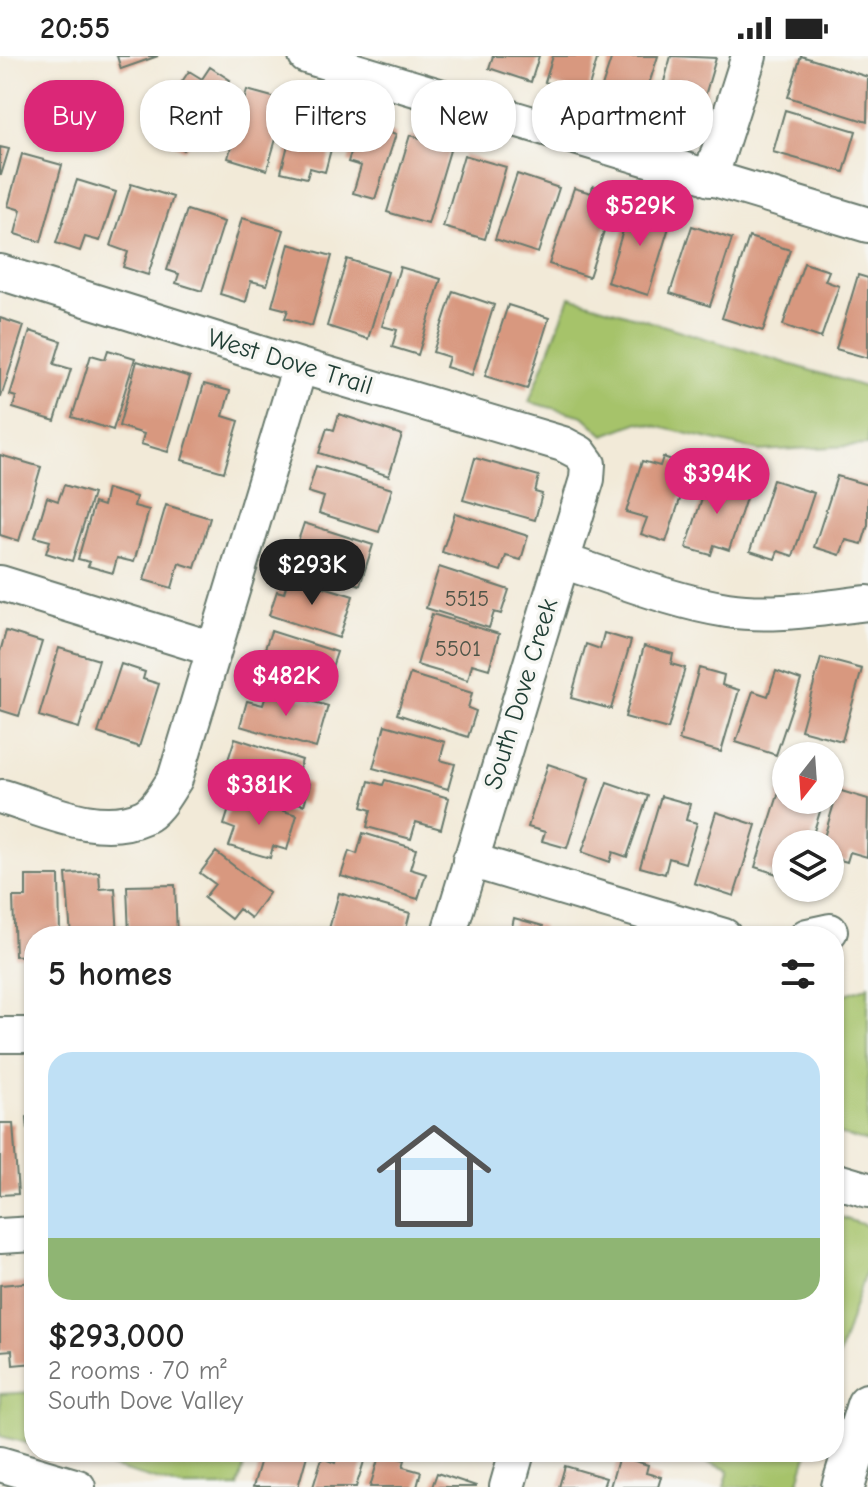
<!DOCTYPE html>
<meta charset="utf-8">
<style>
body{margin:0;font-family:"Comic Neue",sans-serif;background:#f2f2f2;color:#222;height:100vh;display:flex;flex-direction:column;font-size:30px;white-space:nowrap}
*{box-sizing:border-box;margin:0}
p{font-size:26px;color:#767676}
.icon{flex:none;width:44px;height:44px;fill:none;stroke:currentColor;stroke-width:2;stroke-linecap:round;stroke-linejoin:round}
.map{position:relative;flex:1;overflow:hidden}
.details{position:absolute;left:24px;top:870px;width:820px;height:536px;display:flex;flex-direction:column;background:#fff;border-radius:32px;box-shadow:0 2px 6px #0004}
.details>*{flex:none}
.top-card{position:absolute;left:24px;top:24px;width:820px;height:72px;display:flex;gap:16px}
.needle{width:52px;rotate:197deg}
.controls{position:absolute;left:772px;top:686px;display:grid;gap:16px}
.controls a{display:grid;place-items:center;width:72px;height:72px;border-radius:50%;background:#fff;box-shadow:0 2px 6px #0004;font-size:40px}
.price{position:absolute;translate:-50% -68px;padding:0 18px;border-radius:28px;background:#db2777;color:#fff;font-size:26px;line-height:52px;filter:drop-shadow(0 2px 4px #0008)}
.price::after{content:'';position:absolute;left:50%;top:48px;width:24px;height:18px;margin-left:-12px;background:inherit;clip-path:polygon(0 0,100% 0,50% 100%)}
.price.selected{background:#222;color:#fff}
ul{padding:0;list-style:none}
li{display:grid;align-content:center;gap:16px;height:424px;padding:0 24px}
li+li{border-top:2px solid #e0e0e0}
li span{display:grid;place-items:center;height:248px;border-radius:24px;color:#555}
li>.icon{margin-inline-start:auto}
span .icon{width:144px;height:144px;fill:#fffc;stroke-width:1}
li b{font-size:34px}
h2{display:flex;justify-content:space-between;align-items:center;height:96px;padding:0 24px;font-size:34px}
.tag{padding:0 28px;border-radius:32px;background:#fff;box-shadow:0 2px 6px #0004;font-size:28px;line-height:72px}
.tag.selected{background:#db2777;color:#fff}
.status{display:flex;justify-content:space-between;align-items:center;height:56px;padding:0 40px;background:#fff;direction:ltr}
.status svg{height:22px;fill:currentColor}
.map>svg:first-child{display:block}
.green{fill:#a6c36a;stroke:#62804f;stroke-width:2}
.building{fill:#d8987f}
.lines{fill:none;stroke-linecap:round;stroke-linejoin:round}
.minor-casing{stroke:#697a6d;stroke-width:38}
.major-casing{stroke:#697a6d;stroke-width:46}
.minor{stroke:#fff;stroke-width:34}
.major{stroke:#fff;stroke-width:42}
.labels{text-anchor:middle;dominant-baseline:central;stroke-width:7;stroke-linejoin:round;paint-order:stroke}
.number-label{font-size:22px;fill:#4d5447}
.street-label{font-size:26px;fill:#1f3d34;stroke:#f6f6f2}
</style>
<div class="status"><b>20:55</b><svg viewBox="0 0 49 12"><path d="M0 12V9h3v3zM5 12V6h3v6zM10 12V3h3v9zM15 12V0h3v12zM26 1h20v11H26zM47 4h2v5h-2z"/></svg></div>
<div class="map">
<svg width="868" height="1431" viewBox="0 0 868 1431">
<rect width="100%" height="100%" fill="#f6f6f2"/>
<filter id="ink" filterUnits="userSpaceOnUse"><feTurbulence type="fractalNoise" baseFrequency=".0125" numOctaves="2"/><feDisplacementMap in="SourceGraphic" scale="16" xChannelSelector="R" yChannelSelector="G"/><feConvolveMatrix kernelMatrix="1 2 1 2 8 2 1 2 1" color-interpolation-filters="sRGB"/></filter>
<filter id="wash" filterUnits="userSpaceOnUse"><feTurbulence type="fractalNoise" baseFrequency=".006" numOctaves="4" result="noise"/><feDisplacementMap in="SourceGraphic" scale="32" xChannelSelector="R" yChannelSelector="G"/><feGaussianBlur stdDeviation="1.8" result="paint"/><feColorMatrix in="noise" values="0 0 0 0 0 0 0 0 0 0 0 0 0 0 0 0 0 1.4 0 .05"/><feComposite in="paint" operator="in"/></filter>
<g filter="url(#wash)">
<rect width="100%" height="100%" fill="#f2ead8"/>
<path class="green" d="M570,241L868,332V389L759,395L639,366L604,379L583,360L529,346Z
M868,928V1086L834,1077V942L867,931Z
M834,1159L868,1170V1207L834,1315Z
M34,1336V1389L0,1380V1338Z
M58,1396H248L238,1431H181Z
M675,1396H808L797,1431H724L729,1414Z"/>
<g id="blocks">
<path class="building" d="M117,0H158L121,13Z
M493,0H539L531,26L489,12Z
M553,0H598L587,38L545,26Z
M612,0H658L639,59L597,46Z
M671,0L716,2L696,71L655,59Z
M801,0L868,21L867,66L788,41Z
M210,11L230,24L184,94L160,78L168,65L160,59L189,15L202,23Z
M247,34L287,45L267,114L228,102Z
M299,46L325,52L323,59L339,63L325,116L310,112L307,122L281,116Z
M785,54L856,75L844,116L773,96Z
M360,67L396,78L375,143L353,137L361,110L348,106Z
M410,79L451,91L428,168L387,156Z
M0,91L9,93L1,119H0Z
M22,98L62,109L41,186L15,178L21,154L8,150Z
M464,99L506,111L485,183L443,171Z
M517,118L559,132L538,197L495,183Z
M77,124L116,136L100,185L85,181L80,195L56,187Z
M131,128L173,141L148,219L123,211L128,196L111,190Z
M593,130L616,138L589,221L549,208L574,132L591,137Z
M650,148L674,155L648,239L607,226L631,149L648,155Z
M187,154L224,166L202,235L176,227L179,218L167,214Z
M242,162L284,174L267,229L251,225L246,246L220,238Z
M692,170L732,183L710,250L670,237Z
M749,181L790,194L763,275L722,262Z
M289,188L332,200L312,270L285,262L288,254L272,250Z
M347,203L388,216L368,283L327,270Z
M804,207L829,215L825,225L839,230L821,282L783,269Z
M400,211L441,223L418,299L392,291L397,274L382,270Z
M858,219L868,222V302L836,293Z
M453,235L494,249L472,319L446,311L449,301L433,296Z
M508,249L549,262L527,333L485,320Z
M0,262L24,270L1,341H0Z
M30,275L61,285L54,308L71,313L55,365L13,352L16,341L10,339Z
M108,294L135,302L113,374L72,361L91,299L105,303Z
M137,305L190,321L168,396L141,388L144,378L119,370Z
M204,328L230,335L223,360L239,365L224,416L182,404Z
M339,358L402,379L389,420L319,397L327,372L334,374Z
M0,399L41,411L19,485L0,479Z
M663,401L691,410L666,486L641,478L647,462L626,456L642,405L660,410Z
M475,402L539,420L535,436L542,438L535,464L463,444Z
M316,410L392,433L379,476L319,457L324,441L308,436Z
M709,420L749,433L729,494L714,489L711,499L686,492Z
M837,420L868,429V469L862,488L846,484L840,499L814,491Z
M773,424L814,437L793,500L778,495L775,503L750,495Z
M64,429L93,438L72,505L46,497L50,485L35,481L47,441L58,445Z
M107,433L136,441L134,450L149,454L134,506L117,502L113,517L88,510L90,506L78,503L94,447L103,450Z
M166,449L210,462L195,512L179,507L172,532L144,524Z
M455,457L528,480L521,504L506,500L501,515L442,496Z
M304,467L373,489L360,529L291,506Z
M439,511L509,534L501,558L494,556L489,572L426,552Z
M289,520L353,540L339,582L269,559L277,535L284,537Z
M432,558L499,578L489,613L472,608L468,624L417,609Z
M6,575L42,586L19,660L0,654V596Z
M271,575L337,596L323,638L257,616Z
M604,577L631,585L611,653L571,642L586,588L600,593Z
M644,590L673,598L671,608L685,612L668,673L625,661Z
M59,592L99,604L79,672L39,660Z
M821,602L862,613L842,685L801,674Z
M121,608L145,616L143,623L159,628L139,691L98,677Z
M699,612L724,619L722,629L739,634L721,696L679,684Z
M776,615L801,624L776,699L736,686L753,635L768,640Z
M410,618L472,637L468,652L476,655L468,681L397,658Z
M268,633L328,650L316,692L240,670L247,645L263,649Z
M385,669L445,686L440,704L455,708L448,733L373,712Z
M235,682L302,704L296,723L310,728L304,749L222,723Z
M548,708L589,722L567,792L542,785L545,776L528,771Z
M385,724L449,742L441,773L416,766L411,783L367,771L371,754L362,751L369,725L383,729Z
M607,726L648,740L627,801L613,796L610,806L582,796Z
M838,734L868,743L867,801L850,796L847,806L830,801V788H822Z
M779,736L786,738V744H805L822,749L810,788H786L783,820L755,811Z
M233,740L297,759L287,794L273,790L270,802L229,790L235,773L224,769Z
M661,740L690,748L686,764L697,767L685,807L669,802L665,818L640,811Z
M716,756L756,769L734,840L694,827Z
M363,777L416,793L410,813L426,818L418,843L341,820L349,795L357,798Z
M216,796L269,837L251,862L239,853L231,863L204,842L215,828L200,817Z
M99,816L100,833L115,832L118,880H71L66,818Z
M26,820H59L60,880H34V899L15,900L13,841H26Z
M175,829L177,880H129L127,830Z
M339,837L410,857L404,880H327Z
M514,862L543,870L540,880H510Z
M34,1060V1128H32L27,1061Z
M0,1067H13L18,1138L0,1139Z
M34,1226V1307L13,1309L12,1294L0,1295V1229Z
M263,1396H308L298,1431H253Z
M338,1396L366,1399L356,1431H313L322,1402L335,1407Z
M380,1397L405,1404L403,1411L421,1416L417,1431H370Z
M619,1400L648,1409L646,1417L661,1421L658,1431H610Z
M565,1410L606,1422L603,1431H559Z
M437,1417L476,1430V1431H432Z"/>
</g>
</g>
<g filter="url(#ink)">
<use href="#blocks" fill-opacity="0" stroke="#697a6d" stroke-width="2"/>
<g class="lines">
<defs>
<path id="minor" d="M306,0L868,169
M710,123L749,0
M0,216L300,310L563,388L580,397L588,408L587,423L448,880
M562,505C616,522 671,545 727,554C774,561 821,552 868,547
M0,527L213,593
M3,741C46,754 99,781 143,761C157,755 166,736 175,723L300,310
M470,804L724,880
M807,880L830,875
M0,979H34
M834,1124L868,1134
M0,1180L34,1178
M0,1408L78,1431
M507,1431L517,1396"/>
<path id="major" d="M843,1431L868,1349"/>
</defs>
<use href="#minor" class="minor-casing"/>
<use href="#major" class="major-casing"/>
<use href="#minor" class="minor"/>
<use href="#major" class="major"/>
</g>
</g>
<g class="labels">
<g class="number-label">
<text x="467" y="543">5515</text>
<text x="458" y="593">5501</text>
</g>
<g class="street-label">
<text transform="translate(290 306) rotate(17)">West Dove Trail</text>
<text transform="translate(521 638) rotate(-73)">South Dove Creek</text>
</g>
</g>
</svg>
<div class="controls">
<a><svg class="needle" viewBox="-14 -14 28 28"><path d="M0-13l5 13h-10z" fill="#e53935"/><path d="M0 13l5-13h-10z" fill="#767676"/></svg></a>
<a><svg class="icon" aria-label="layers" viewBox="0 0 24 24"><path d="M12 4l9 5-9 5-9-5zM3 14l9 5 9-5"/></svg></a>
</div>
<b class="price" style="left:640px;top:192px">$529K</b>
<b class="price" style="left:717px;top:460px">$394K</b>
<b class="price selected" style="left:312px;top:551px">$293K</b>
<b class="price" style="left:286px;top:662px">$482K</b>
<b class="price" style="left:259px;top:771px">$381K</b>
<div class="top-card">
<a class="tag selected">Buy</a>
<a class="tag">Rent</a>
<a class="tag">Filters</a>
<a class="tag">New</a>
<a class="tag">Apartment</a>
</div>
<section class="details">
<h2>5 homes<svg class="icon" aria-label="filters" viewBox="0 0 24 24"><path d="M4 7h16M4 17h16"/><circle cx="9" cy="7" r="2"/><circle cx="15" cy="17" r="2"/></svg></h2>
<ul>
<li><span style="background:linear-gradient(#bfe0f5 75%,#8fb573 0)"><svg class="icon" aria-label="home" viewBox="0 0 24 24"><path d="M3 11l9-7 9 7M6 9v11h12V9"/></svg></span><div><b>$293,000</b><p>2 rooms · 70 m²</p><p>South Dove Valley</p></div></li>
</ul>
</section>
</div>
